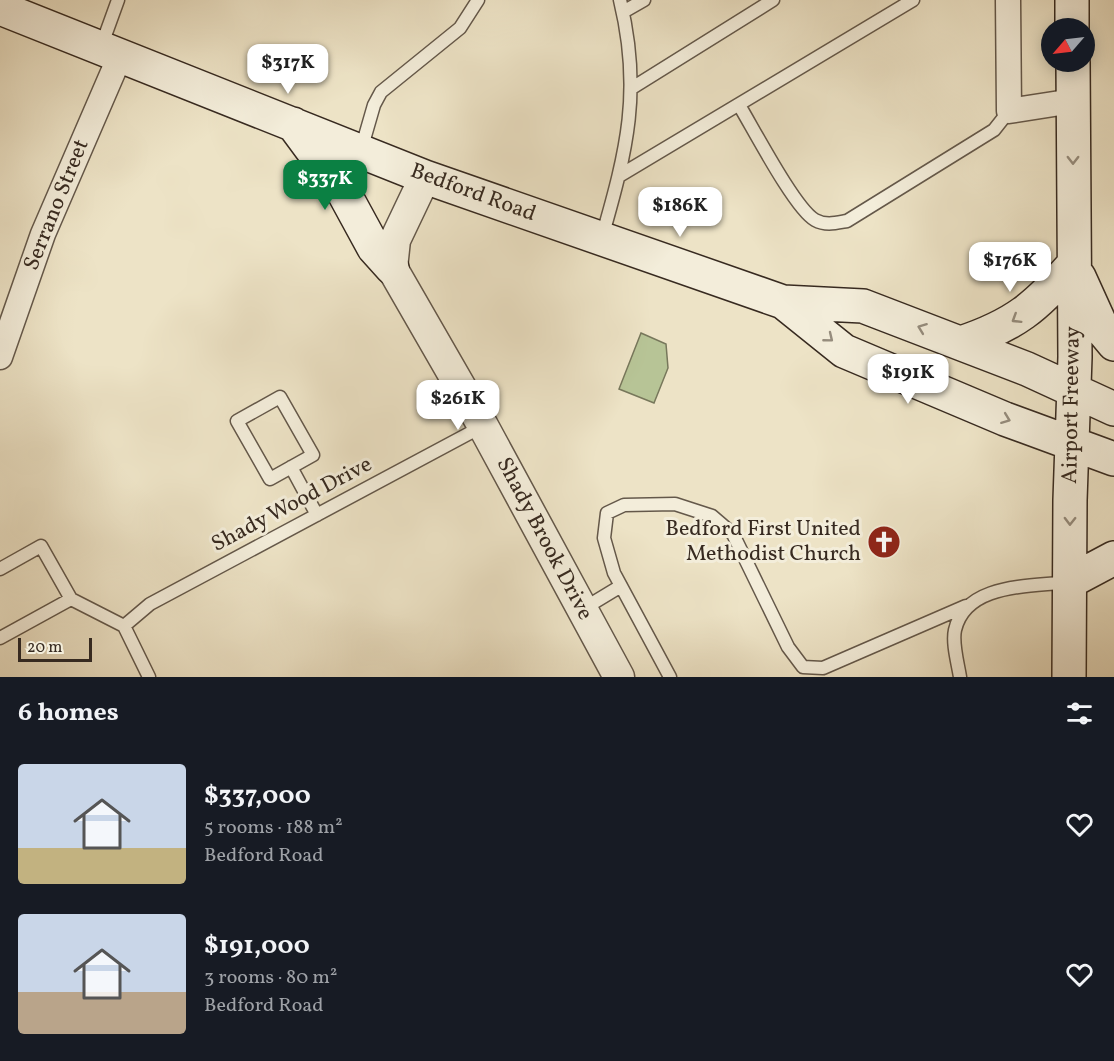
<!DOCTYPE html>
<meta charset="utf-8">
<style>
body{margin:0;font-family:Vollkorn,serif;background:#242831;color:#f1f3f6;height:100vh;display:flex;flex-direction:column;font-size:22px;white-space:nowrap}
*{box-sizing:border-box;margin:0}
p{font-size:20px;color:#9ea1a6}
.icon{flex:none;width:33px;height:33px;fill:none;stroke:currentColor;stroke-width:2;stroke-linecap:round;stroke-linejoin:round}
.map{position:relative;height:677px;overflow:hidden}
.side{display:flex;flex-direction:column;background:#171b24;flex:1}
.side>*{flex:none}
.needle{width:39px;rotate:242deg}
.buttons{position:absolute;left:1041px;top:18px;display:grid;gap:12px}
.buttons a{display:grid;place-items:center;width:54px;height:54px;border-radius:50%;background:#171b24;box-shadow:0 3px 15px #0003;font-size:30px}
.scale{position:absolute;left:18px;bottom:15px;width:74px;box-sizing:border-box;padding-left:6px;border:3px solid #372a20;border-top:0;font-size:16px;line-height:21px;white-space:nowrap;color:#372a20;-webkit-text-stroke:4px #f3edda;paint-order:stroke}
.price{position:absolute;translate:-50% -51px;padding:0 14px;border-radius:12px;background:#fff;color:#222;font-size:20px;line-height:39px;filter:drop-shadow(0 2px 3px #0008)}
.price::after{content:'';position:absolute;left:50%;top:36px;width:18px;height:14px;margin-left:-9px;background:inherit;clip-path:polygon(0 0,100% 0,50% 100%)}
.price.selected{background:#0b8043;color:#fff}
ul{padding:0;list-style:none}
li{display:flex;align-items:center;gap:18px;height:150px;padding:0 18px}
li span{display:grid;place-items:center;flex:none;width:168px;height:120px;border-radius:6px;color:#555}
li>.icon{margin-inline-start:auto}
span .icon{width:72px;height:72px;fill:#fffc;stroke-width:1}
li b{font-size:26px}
h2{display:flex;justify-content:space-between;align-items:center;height:72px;padding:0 18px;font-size:26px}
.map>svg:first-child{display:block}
.green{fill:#b7c496;stroke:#77775b;stroke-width:1.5}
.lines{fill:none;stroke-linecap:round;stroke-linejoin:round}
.service-casing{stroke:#64584a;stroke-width:15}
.minor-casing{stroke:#64584a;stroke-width:27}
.tertiary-casing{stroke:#64584a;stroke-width:33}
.secondary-casing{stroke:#372a20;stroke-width:36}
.service{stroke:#f3edda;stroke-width:12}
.minor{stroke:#f3edda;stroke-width:24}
.tertiary{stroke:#f3edda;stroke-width:30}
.secondary{stroke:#f3edda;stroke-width:33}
.oneway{stroke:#958c7d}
.labels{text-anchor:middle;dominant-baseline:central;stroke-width:6;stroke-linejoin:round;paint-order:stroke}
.street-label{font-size:22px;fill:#372a20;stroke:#f3edda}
.poi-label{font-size:22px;fill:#372a20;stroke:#f3edda;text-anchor:end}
</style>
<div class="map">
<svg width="1114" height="677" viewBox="0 0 1114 677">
<rect width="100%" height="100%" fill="#ede3c6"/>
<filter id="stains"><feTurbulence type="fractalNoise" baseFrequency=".00333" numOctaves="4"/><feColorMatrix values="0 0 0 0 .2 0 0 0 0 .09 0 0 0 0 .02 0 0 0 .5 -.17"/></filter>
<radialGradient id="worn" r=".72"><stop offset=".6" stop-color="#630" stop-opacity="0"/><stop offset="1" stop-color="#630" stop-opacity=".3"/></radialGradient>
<path class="green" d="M641,333L666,344L668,368L654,403L619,389Z"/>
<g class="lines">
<defs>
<path id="service" d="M623,12L644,0
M101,47L118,0
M632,88L773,0
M739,105C753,128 795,209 815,220C826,226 836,223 847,221L994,130L1009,111
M361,150L374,105L381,92L460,28L478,0
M619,176L913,0
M602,237C627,150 642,90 620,0
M280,397L313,455L270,479L237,421Z
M291,467L317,515
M0,569L41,546L71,599
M71,599L124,626L149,677
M583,609L621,586
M124,626L150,604L483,426
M0,638L71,599
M670,677L614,573L604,538L607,513L624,505L675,504L712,516L733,534L788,647L803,667L823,668L966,606
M960,677C958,664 952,643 955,630C966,583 1029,587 1068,582"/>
<path id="minor" d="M1008,0L1009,111L1073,101
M0,357L43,234L120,56"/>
<path id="tertiary" d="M425,177L395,240L392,268L483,426L619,677"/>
<path id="secondary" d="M0,8L425,177L783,302L863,306L1027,369L1114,409
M1072,28V0
M293,124L344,193L374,248L392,268
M1079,277L1104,332L1114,344
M783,302L844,351L1005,419L1114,459
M961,343C1015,325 1036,307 1073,265
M1069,582L1114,558
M1069,677L1070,500L1075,357L1073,62"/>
</defs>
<use href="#service" class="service-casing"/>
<use href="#minor" class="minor-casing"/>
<use href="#tertiary" class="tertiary-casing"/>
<use href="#secondary" class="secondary-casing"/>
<use href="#service" class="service"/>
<use href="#minor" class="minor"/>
<use href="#tertiary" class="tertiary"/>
<use href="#secondary" class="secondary"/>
</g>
<defs><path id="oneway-chevron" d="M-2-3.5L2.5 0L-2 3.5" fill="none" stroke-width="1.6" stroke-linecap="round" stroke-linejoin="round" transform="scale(1.5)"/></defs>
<g class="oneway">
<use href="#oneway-chevron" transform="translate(1073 160) rotate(90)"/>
<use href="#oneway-chevron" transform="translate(1016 319) rotate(148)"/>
<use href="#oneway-chevron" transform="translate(922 328) rotate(-159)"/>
<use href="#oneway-chevron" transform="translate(829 338) rotate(39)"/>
<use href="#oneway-chevron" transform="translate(1006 419) rotate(21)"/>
<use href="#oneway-chevron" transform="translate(1070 521) rotate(91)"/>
</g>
<defs>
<symbol id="church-disc" viewBox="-11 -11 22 22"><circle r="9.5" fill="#8f2418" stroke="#f3edda"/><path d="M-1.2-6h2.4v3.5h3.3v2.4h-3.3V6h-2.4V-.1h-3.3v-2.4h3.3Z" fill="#fff"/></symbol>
</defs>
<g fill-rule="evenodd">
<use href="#church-disc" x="865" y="523" width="38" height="38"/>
</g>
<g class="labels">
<g class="street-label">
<text transform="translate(473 193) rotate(20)">Bedford Road</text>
<text transform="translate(57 205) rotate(-68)">Serrano Street</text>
<text transform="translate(1072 405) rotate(-89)">Airport Freeway</text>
<text transform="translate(292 505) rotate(-28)">Shady Wood Drive</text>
<text transform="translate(544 539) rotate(62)">Shady Brook Drive</text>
</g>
<g class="poi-label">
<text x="861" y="529">Bedford First United<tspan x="861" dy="25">Methodist Church</tspan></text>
</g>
</g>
<rect width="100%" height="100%" filter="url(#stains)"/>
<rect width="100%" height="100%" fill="url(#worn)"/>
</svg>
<div class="buttons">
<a><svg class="needle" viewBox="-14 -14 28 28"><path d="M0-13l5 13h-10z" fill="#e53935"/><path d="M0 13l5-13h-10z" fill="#9ea1a6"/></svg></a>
</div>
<div class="scale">20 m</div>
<b class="price" style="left:288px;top:95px">$317K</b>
<b class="price selected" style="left:325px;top:211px">$337K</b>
<b class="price" style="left:680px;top:238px">$186K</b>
<b class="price" style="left:1010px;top:293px">$176K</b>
<b class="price" style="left:908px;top:405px">$191K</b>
<b class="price" style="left:458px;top:431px">$261K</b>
</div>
<section class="side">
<h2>6 homes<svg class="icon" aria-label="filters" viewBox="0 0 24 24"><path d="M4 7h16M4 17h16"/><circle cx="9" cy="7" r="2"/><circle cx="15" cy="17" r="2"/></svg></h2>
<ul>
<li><span style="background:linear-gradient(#c9d6e8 70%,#c2b280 0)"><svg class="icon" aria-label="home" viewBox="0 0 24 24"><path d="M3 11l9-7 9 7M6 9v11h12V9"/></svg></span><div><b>$337,000</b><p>5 rooms · 188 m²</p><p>Bedford Road</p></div><svg class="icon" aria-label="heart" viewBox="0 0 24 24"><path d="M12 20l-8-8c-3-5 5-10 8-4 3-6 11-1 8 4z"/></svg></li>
<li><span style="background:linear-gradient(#c9d6e8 65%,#b9a48a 0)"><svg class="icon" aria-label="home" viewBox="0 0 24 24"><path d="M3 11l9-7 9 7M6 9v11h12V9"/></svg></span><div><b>$191,000</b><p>3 rooms · 80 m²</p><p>Bedford Road</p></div><svg class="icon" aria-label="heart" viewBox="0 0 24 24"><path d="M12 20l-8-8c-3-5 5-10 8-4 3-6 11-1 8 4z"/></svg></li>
</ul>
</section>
